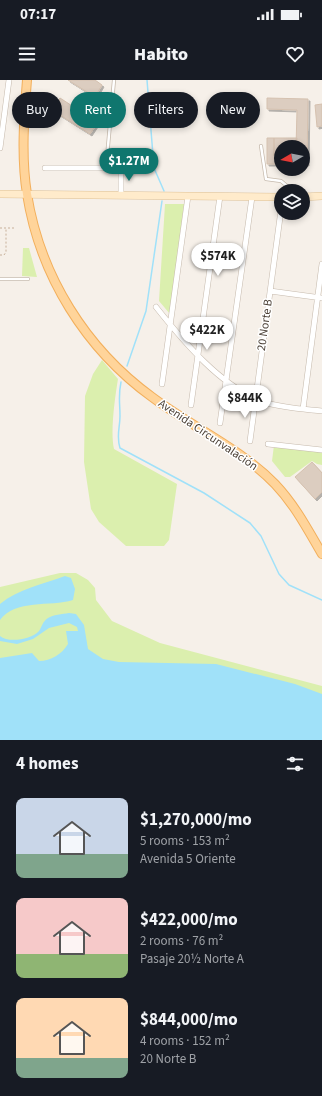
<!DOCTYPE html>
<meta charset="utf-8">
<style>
body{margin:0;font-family:"Source Sans 3",sans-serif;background:#20242c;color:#f1f3f6;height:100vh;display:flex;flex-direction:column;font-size:15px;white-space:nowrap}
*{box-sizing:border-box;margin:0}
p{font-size:13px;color:#9ea1a6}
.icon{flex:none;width:22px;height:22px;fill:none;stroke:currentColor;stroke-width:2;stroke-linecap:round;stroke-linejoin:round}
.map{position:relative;height:660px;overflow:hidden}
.sheet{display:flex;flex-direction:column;background:#171b24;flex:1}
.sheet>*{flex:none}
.hud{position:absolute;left:12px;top:12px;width:298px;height:36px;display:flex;gap:8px}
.needle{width:26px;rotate:260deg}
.tools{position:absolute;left:274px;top:60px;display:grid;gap:8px}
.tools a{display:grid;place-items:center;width:36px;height:36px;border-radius:50%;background:#171b24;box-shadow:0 2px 6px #0003;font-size:20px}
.price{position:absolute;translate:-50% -34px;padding:0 9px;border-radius:14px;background:#fff;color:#222;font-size:13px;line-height:26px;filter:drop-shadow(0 1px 2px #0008)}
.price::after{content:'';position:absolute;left:50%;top:24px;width:12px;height:9px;margin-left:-6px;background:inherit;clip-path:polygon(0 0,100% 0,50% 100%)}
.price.active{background:#0f766e;color:#fff}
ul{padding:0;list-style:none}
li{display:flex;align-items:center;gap:12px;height:100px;padding:0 16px}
li span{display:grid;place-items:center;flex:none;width:112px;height:80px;border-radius:8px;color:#555}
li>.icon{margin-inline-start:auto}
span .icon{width:48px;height:48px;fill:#fffc;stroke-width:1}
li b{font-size:17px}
h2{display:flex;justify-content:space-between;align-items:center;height:48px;padding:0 16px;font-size:17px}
.tag{padding:0 14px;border-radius:18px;background:#171b24;box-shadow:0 2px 6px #0003;font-size:14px;line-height:36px}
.tag.active{background:#0f766e;color:#fff}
.status{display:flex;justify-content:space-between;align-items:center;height:28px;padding:0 20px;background:#171b24;direction:ltr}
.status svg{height:11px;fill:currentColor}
header{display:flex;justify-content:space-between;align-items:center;height:52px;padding:0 16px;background:#171b24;font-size:18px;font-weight:800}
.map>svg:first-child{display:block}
.green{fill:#dbefae}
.water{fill:#a0e1f9}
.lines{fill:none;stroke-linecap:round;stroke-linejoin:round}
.stream{stroke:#a0e1f9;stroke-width:1.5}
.building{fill:#dccdc0;stroke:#d5c1af;filter:url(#shadow)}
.lane-casing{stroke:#c6baad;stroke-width:4}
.street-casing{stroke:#c6baad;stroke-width:6}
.secondary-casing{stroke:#dec196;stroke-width:8}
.primary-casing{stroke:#f2af5c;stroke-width:10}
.path{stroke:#c7b09a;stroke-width:1;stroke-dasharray:2 2;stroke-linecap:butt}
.lane{stroke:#fff;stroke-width:2.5}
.street{stroke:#fff;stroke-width:5}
.secondary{stroke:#ffebcb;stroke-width:7}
.primary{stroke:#ffd49a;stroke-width:8}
.labels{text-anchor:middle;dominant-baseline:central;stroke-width:3;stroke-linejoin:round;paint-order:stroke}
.street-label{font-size:12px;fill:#4b4036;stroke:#fff}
</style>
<div class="status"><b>07:17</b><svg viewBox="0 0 49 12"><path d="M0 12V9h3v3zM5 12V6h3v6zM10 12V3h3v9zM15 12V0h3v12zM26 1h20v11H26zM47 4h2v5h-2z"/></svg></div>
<header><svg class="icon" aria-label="menu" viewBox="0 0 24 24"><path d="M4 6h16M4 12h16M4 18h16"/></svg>Habito<svg class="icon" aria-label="heart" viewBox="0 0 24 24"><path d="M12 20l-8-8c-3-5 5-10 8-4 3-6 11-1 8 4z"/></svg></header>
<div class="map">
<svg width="322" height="660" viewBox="0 0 322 660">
<defs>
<filter id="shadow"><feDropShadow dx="2" dy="2" stdDeviation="0" flood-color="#0004"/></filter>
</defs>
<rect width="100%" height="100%" fill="#f6f0e9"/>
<path class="green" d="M165,124H184L170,234L159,221Z
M23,168H29L37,197L22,196Z
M102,280L118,299C115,317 110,352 114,369L177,404L169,460L164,466H126L99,442L91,429L84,382L85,316L93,294Z
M274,365L322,372V385L317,384L312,381L290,397H285L272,381Z
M60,493H76L88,500L95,508L96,520L112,541L160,563L322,606V660H0V507Z"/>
<path class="water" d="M65,496L71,498L75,509L73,520C50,527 15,519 0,540V524C18,509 43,504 65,496Z
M69,533L76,534L84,545L88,569L103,579L119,582L216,584L295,604L322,614V660H0V578L32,573L39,581C51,581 62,574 68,564L66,551H78L77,547L69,543L49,548L33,559L17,564L0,561V556C8,563 31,560 39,551C42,547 42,542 48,538C53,535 62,534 69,533Z"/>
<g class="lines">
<path class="stream" d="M147,0L154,88L164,111
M127,286L146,231L162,121
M121,302C118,316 120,323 120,336C120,348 116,356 120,368L204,413L250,443L261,456L279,494L289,505L322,520"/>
</g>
<path class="building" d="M68,0H95L102,5L95,17Z
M60,18L80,31L77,35L81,37L83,33L98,42L90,54L52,30Z
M267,18L308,19L307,84H303V67H296L297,30L267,29Z
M322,24V46L317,47L315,25Z
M267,58H274V76H281V84H267Z
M274,58H297L296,67H281V76H274Z
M312,382L322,393V412L315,419L295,397Z"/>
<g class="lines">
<defs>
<path id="lane" d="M261,66L266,99L281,101L293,111
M106,88L114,0
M0,199H28"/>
<path id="street" d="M0,68L9,0
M45,88H141
M121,115V88
M270,211L322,218
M156,227C183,261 222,308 264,322C282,328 303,329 322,331
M162,304L188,116
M191,325L220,116
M303,329L322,184
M220,343L252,117
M250,361L281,130
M268,364L322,370"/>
<path id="secondary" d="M0,114L281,117
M303,117L322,116"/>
<path id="primary" d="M27,0C24,38 21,77 27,114C40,196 86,269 152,317C192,347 240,368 275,404C295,425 308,450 322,474"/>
</defs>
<use href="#lane" class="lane-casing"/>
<use href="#street" class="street-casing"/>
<use href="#secondary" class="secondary-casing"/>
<use href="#primary" class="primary-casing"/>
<path class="path" d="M0,148H15
M0,175H4L6,172V148"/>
<use href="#lane" class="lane"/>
<use href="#street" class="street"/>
<use href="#secondary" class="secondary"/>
<use href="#primary" class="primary"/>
</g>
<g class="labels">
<g class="street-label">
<text transform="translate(265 245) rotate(-82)">20 Norte B</text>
<text transform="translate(208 355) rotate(34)">Avenida Circunvalación</text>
</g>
</g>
</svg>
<div class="tools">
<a><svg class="needle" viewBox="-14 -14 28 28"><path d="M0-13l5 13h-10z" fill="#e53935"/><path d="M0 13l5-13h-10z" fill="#9ea1a6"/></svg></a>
<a><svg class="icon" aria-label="layers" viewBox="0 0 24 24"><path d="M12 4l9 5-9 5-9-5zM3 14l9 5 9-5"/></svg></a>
</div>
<b class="price active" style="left:129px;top:102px">$1.27M</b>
<b class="price" style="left:218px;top:197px">$574K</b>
<b class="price" style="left:207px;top:271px">$422K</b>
<b class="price" style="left:245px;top:339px">$844K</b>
<div class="hud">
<a class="tag">Buy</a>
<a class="tag active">Rent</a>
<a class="tag">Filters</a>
<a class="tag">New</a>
</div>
</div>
<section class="sheet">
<h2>4 homes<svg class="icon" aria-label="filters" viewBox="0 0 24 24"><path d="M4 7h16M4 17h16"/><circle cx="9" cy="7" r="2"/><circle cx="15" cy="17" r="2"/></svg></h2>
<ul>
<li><span style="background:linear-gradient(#c9d6e8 70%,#7fa58c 0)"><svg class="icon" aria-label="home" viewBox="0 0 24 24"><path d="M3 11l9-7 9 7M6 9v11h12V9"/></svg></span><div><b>$1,270,000/mo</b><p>5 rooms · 153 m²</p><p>Avenida 5 Oriente</p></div></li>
<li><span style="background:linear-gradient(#f6c9c9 70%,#8fb573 0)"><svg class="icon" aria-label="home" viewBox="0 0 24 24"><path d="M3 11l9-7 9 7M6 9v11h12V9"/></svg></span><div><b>$422,000/mo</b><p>2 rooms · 76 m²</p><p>Pasaje 20½ Norte A</p></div></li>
<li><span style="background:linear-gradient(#ffd9b3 75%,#7fa58c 0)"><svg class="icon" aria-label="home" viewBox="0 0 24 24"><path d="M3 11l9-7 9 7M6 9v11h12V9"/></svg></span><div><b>$844,000/mo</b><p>4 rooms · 152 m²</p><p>20 Norte B</p></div></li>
</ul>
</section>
